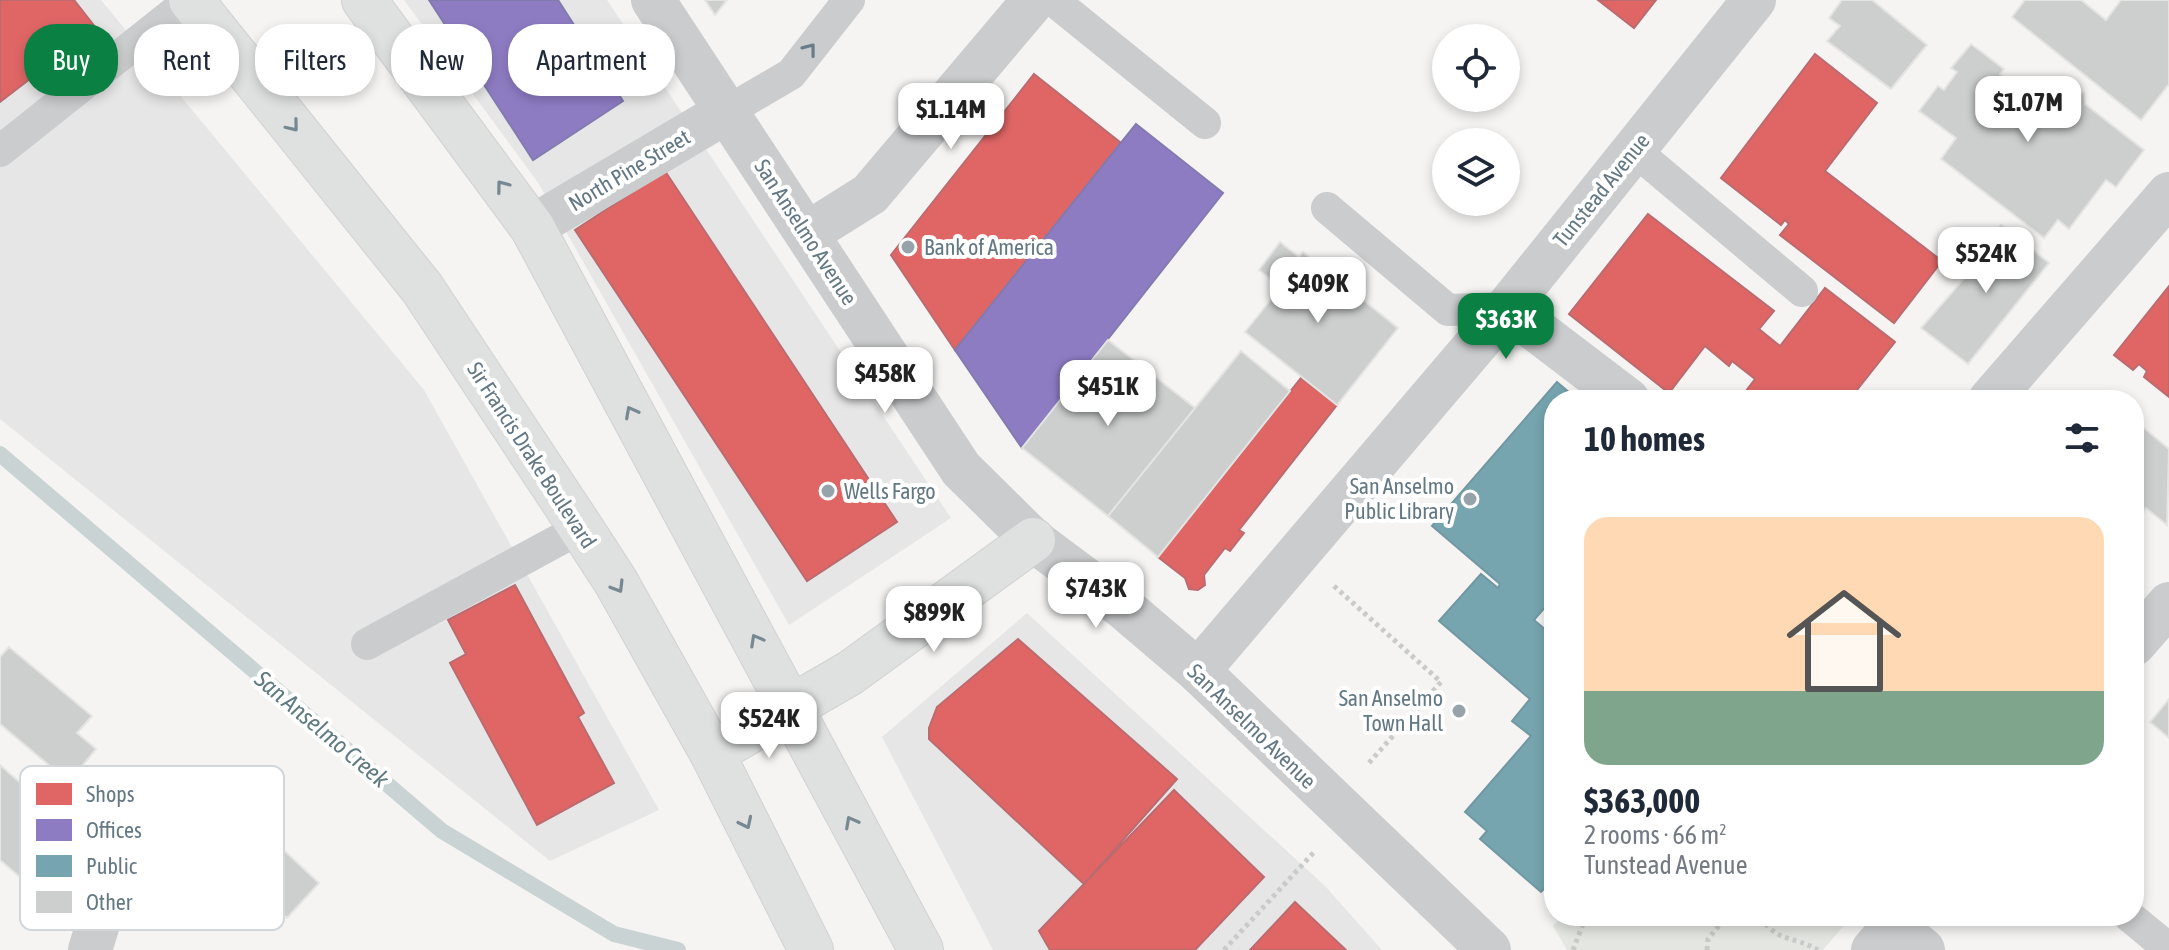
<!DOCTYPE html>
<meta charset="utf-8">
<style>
body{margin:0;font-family:"Asap Condensed",sans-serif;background:#f6f6f7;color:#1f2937;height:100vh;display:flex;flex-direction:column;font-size:30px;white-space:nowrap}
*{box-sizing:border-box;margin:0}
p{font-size:26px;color:#747a83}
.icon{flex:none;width:44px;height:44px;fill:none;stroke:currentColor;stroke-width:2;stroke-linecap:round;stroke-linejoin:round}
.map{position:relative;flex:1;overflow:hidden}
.panel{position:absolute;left:1544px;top:390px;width:600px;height:536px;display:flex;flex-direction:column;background:#fff;border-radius:32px;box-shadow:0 4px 12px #0003}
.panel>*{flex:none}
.banner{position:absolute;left:24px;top:24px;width:760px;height:72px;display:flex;gap:16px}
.controls{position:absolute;left:1432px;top:24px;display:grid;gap:16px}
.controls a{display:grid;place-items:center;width:88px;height:88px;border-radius:50%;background:#fff;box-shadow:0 4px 12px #0003;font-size:40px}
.price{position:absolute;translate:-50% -68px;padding:0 18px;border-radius:16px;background:#fff;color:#222;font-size:26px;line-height:52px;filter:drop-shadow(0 2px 4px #0008)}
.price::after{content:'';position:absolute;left:50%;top:48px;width:24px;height:18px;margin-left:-12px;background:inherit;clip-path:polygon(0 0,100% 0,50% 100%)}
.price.active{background:#0b8043;color:#fff}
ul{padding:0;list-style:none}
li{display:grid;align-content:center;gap:16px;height:424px;padding:0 40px}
li span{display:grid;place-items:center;height:248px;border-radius:24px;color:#555}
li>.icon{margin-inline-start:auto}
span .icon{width:144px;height:144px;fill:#fffc;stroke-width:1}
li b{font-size:34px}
h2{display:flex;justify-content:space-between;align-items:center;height:96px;padding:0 40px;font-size:34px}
.tag{padding:0 28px;border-radius:32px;background:#fff;box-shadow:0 4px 12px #0003;font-size:28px;line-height:72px}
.tag.active{background:#0b8043;color:#fff}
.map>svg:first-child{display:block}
.built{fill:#e5e6e5}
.green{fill:#e4e7e1}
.shops{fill:#e06666;stroke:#bb6b6f;stroke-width:2}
.offices{fill:#8e7cc3;stroke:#817bb0;stroke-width:2}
.public{fill:#76a5af;stroke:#7198a2;stroke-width:2}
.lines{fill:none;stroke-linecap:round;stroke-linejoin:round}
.stream{stroke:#c9d3d4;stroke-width:16}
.building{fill:#cdcece;stroke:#e4e4e2;stroke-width:2}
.secondary-casing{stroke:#d0d1d2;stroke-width:46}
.primary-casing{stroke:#d1d1d1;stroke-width:46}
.path{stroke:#c9caca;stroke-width:5;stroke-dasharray:4 4;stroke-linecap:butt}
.service{stroke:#cacccd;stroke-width:32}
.minor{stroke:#cacccd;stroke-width:44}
.tertiary{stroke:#cacccd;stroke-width:44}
.secondary{stroke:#dfe0e0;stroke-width:44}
.primary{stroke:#dfe0e0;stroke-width:44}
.oneway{stroke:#697c88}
.oneway2{stroke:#768892}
.poi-dot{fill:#97a3ab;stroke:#fff;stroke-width:3}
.labels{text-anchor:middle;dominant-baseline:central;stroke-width:8;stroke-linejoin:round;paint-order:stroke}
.street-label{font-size:22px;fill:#647884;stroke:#fff}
.poi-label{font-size:22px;fill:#647884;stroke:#fff;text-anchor:start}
.water-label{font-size:24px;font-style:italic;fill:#5f7a80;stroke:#fff}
.key{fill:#fff;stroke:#d0d6da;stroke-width:2}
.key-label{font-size:22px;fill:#647884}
</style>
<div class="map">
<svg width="2169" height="950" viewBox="0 0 2169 950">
<rect width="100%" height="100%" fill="#f5f4f3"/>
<path class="built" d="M0,0H101L424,390L659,810L550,861L0,419Z
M404,0H607L951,518L789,625L539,184Z
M1027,613L1325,886L1382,950H993L882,737Z"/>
<path class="green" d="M1562,916H1852L1823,950H1567L1553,926Z"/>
<path class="shops" d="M0,0H74L96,28L0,102Z
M1598,0H1656L1634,28Z
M1815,54L1877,103L1825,171L1942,261L1894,323L1780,235L1789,224L1785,220L1781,225L1721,178Z
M1034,74L1121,143L955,350L891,255Z
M665,171L897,522L807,581L575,230Z
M1648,214L1774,311L1759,329L1780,346L1825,288L1895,342L1849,400H1739L1755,379L1732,361L1729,366L1705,346L1669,393L1569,314Z
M2169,286V397L2144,377L2147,371L2139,364L2133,370L2114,355Z
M1301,378L1337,405L1239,530L1244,533L1230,551L1225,548L1204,575L1205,585L1198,590L1189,589L1185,578L1158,557Z
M515,585L584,713L578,717L614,783L537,825L450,663L466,654L448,620Z
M1018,639L1177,779L1084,884L929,739V728L937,707Z
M1174,790L1264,877L1195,950H1050L1039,931Z
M1295,902L1346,950H1250Z"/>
<path class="offices" d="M429,0H558L623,101L533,160Z
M1136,124L1223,193L1022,448L955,350Z"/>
<path class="public" d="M1557,382L1578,400H1554V597L1534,620L1554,637V889L1549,884L1541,892L1480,839L1487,831L1465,812L1531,736L1512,721L1530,699L1439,621L1481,574L1498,588L1500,584L1432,526Z"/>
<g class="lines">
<path class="stream" d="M0,454L442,831L614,934L678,950"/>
</g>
<path class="building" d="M705,0H727L715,15Z
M1842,0H1872L1927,45L1891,89L1827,41L1840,26L1829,18Z
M2025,0H2081L2106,20L2121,0H2169V84L2141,120L2012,17Z
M1971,44L2004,69L2000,74L2020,90L2007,107L2018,115L2043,82L2062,97L2066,93H2084L2085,104L2144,150L2116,187L2106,180L2069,229L2058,220L2044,238L1941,159L1956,138L1919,111L1938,86L1944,90L1957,72L1951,68Z
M2001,225L2049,263L1968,364L1921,328L1982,258L1977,255Z
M1280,242L1299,257L1303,252L1398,328L1337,405L1245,332L1281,287L1259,270Z
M1108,340L1195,408L1108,516L1022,448Z
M1241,351L1290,391L1158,557L1108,516Z
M2139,424L2169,449L2167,525L2146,508L2140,516L2134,511V430Z
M9,647L92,716L77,733L96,749L69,782L0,724V657Z
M2169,699V738L2150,722Z
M0,765L75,831L28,884L0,860Z
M231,801L319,883L287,918L233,869L198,906L163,874Z"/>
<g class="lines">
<defs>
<path id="secondary" d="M712,753L850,673L1033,540"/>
<path id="primary" d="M191,0L422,288L581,528L616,582L712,753L811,950
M364,0L532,227L921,950"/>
</defs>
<use href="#secondary" class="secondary-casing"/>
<use href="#primary" class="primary-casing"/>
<path class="path" d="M1334,586L1441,682L1368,764
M1728,916L1744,922L1761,917
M1760,918C1783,945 1790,934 1818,950
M1224,950L1316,850
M1573,950L1586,916
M1707,950L1708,939L1727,916"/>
<path class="service" d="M1053,0L1205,123
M726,112L791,74L849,0
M1634,150L1802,291
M0,151L190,0
M1327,208L1448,310L1507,308
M367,644L581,528
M2129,916L2169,949"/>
<path class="minor" d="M808,233L870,194L1034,0
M1507,308L1628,400
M1990,400L2169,194
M2134,644L2169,604
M1198,671L1507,308L1754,0
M1894,926L1923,950
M90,950L135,804
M1873,950L1902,916"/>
<path class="tertiary" d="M653,0L961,469L1033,540L1124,608L1198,671L1489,950
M532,227L726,112"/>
<use href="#secondary" class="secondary"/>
<use href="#primary" class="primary"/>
</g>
<defs><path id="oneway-chevron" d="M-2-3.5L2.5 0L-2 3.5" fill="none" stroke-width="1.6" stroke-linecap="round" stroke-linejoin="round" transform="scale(2)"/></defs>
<use class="oneway" href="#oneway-chevron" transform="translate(810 49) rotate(-52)"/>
<g class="oneway2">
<use href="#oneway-chevron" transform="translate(293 126) rotate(51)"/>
<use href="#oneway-chevron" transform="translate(502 186) rotate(-127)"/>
<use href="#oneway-chevron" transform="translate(631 412) rotate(-118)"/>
<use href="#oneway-chevron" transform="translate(618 587) rotate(59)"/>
<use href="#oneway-chevron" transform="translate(756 640) rotate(-119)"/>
<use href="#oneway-chevron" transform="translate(851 822) rotate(-118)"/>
<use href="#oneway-chevron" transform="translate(746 823) rotate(64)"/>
</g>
<g class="poi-dot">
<circle cx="908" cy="247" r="8"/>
<circle cx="828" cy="491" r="8"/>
<circle cx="1470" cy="499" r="8"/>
<circle cx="1459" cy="711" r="8"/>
</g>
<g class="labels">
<g class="street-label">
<text transform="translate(629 170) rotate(-31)">North Pine Street</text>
<text transform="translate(1601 190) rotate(-51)">Tunstead Avenue</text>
<text transform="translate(806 232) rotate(57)">San Anselmo Avenue</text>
<text transform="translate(532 455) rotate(57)">Sir Francis Drake Boulevard</text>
<text transform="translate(1252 726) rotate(44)">San Anselmo Avenue</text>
</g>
<g class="poi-label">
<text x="924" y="247">Bank of America</text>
<text x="1454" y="486" text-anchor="end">San Anselmo<tspan x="1454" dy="25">Public Library</tspan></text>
<text x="844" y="491">Wells Fargo</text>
<text x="1443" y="698" text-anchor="end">San Anselmo<tspan x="1443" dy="25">Town Hall</tspan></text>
</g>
<g class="water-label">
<text transform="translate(322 729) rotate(40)">San Anselmo Creek</text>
</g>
</g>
<rect x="20" y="766" width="264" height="164" rx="12" class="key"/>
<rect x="36" y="783" width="36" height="22" fill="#e06666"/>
<rect x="36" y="819" width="36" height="22" fill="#8e7cc3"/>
<rect x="36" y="855" width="36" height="22" fill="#76a5af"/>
<rect x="36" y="891" width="36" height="22" fill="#cdcece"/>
<g class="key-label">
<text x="86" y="802">Shops</text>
<text x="86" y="838">Offices</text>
<text x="86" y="874">Public</text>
<text x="86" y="910">Other</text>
</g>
</svg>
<div class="controls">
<a><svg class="icon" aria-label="locate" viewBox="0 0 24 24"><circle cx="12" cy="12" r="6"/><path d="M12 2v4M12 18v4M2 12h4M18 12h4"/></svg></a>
<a><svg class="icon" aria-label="layers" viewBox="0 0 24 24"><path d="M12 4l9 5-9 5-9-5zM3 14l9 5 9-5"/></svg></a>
</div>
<b class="price" style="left:2028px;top:144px">$1.07M</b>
<b class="price" style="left:951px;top:151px">$1.14M</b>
<b class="price" style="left:1986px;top:295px">$524K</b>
<b class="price" style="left:1318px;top:325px">$409K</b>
<b class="price active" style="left:1506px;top:361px">$363K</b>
<b class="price" style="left:885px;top:415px">$458K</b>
<b class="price" style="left:1108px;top:428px">$451K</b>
<b class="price" style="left:1096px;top:630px">$743K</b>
<b class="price" style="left:934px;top:654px">$899K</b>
<b class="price" style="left:769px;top:760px">$524K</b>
<div class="banner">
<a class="tag active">Buy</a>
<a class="tag">Rent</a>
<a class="tag">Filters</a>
<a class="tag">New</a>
<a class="tag">Apartment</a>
</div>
<section class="panel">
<h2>10 homes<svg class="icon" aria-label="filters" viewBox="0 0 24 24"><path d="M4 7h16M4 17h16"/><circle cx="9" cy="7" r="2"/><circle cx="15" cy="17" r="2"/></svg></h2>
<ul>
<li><span style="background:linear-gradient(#ffd9b3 70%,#7fa58c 0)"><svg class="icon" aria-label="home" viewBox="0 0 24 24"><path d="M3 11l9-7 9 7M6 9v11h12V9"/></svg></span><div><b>$363,000</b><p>2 rooms · 66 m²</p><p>Tunstead Avenue</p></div></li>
</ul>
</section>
</div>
